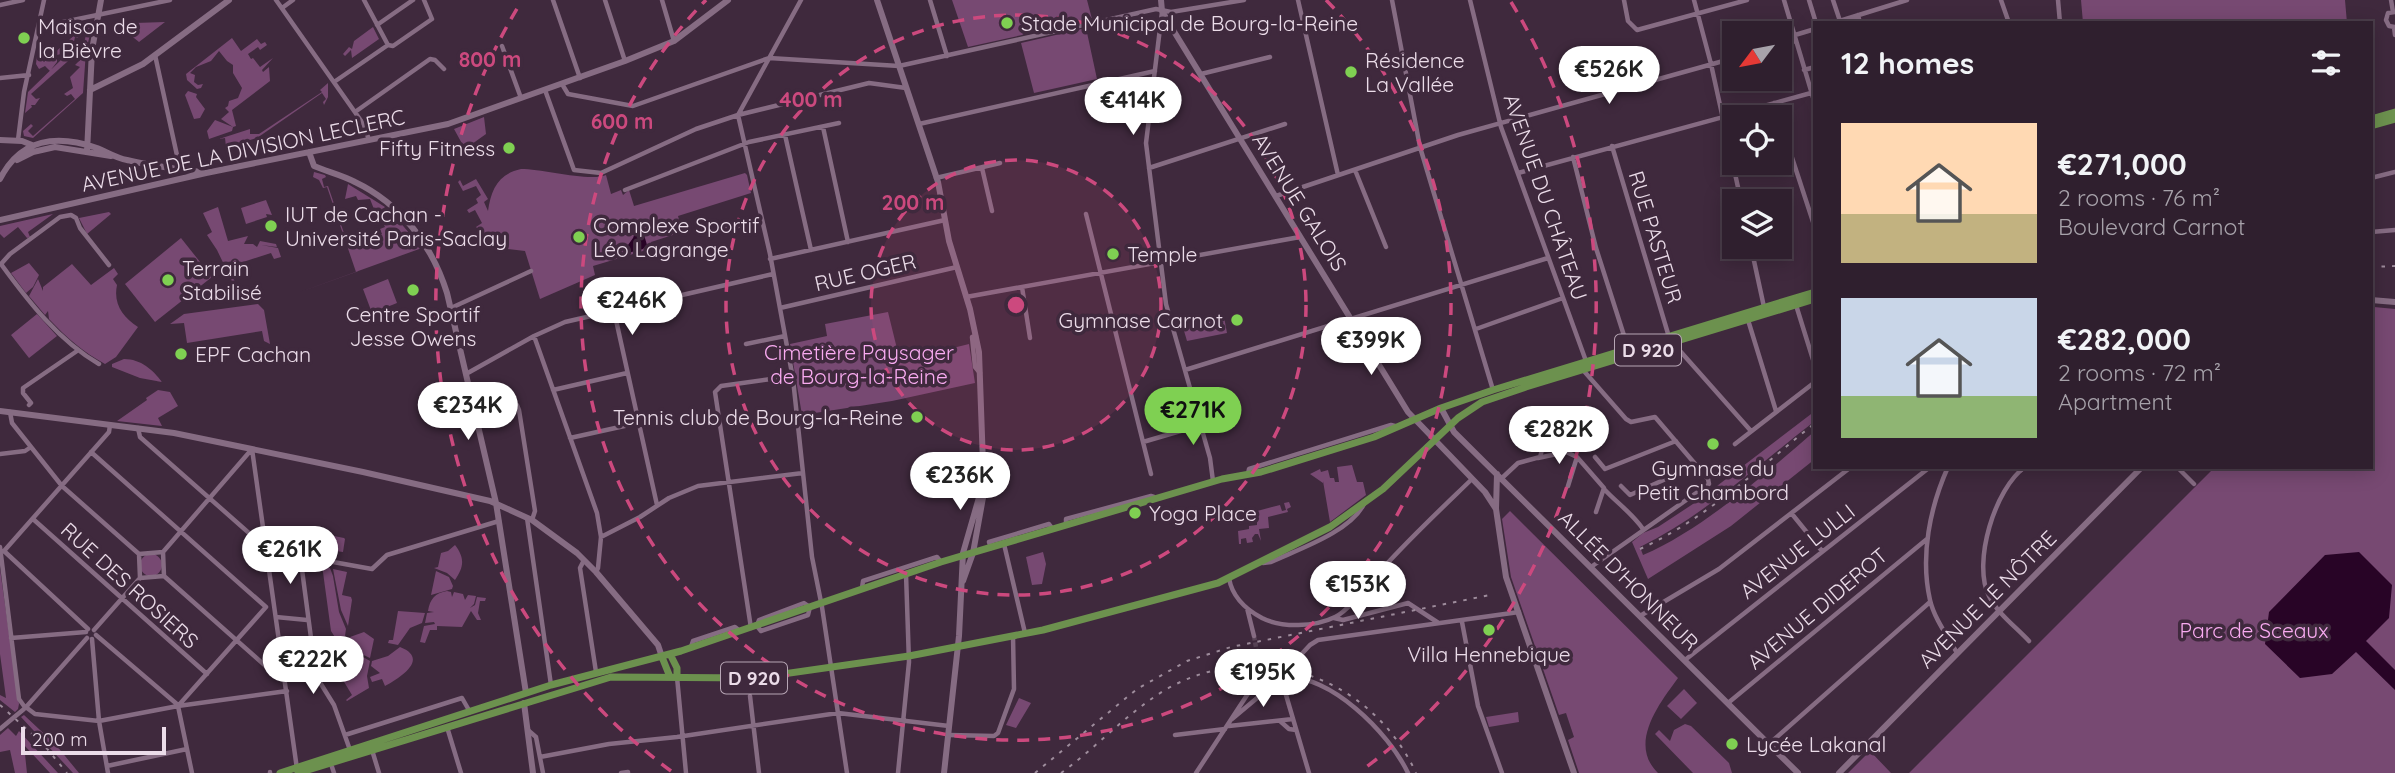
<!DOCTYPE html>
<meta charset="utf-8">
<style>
body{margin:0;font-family:Quicksand,sans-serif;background:#3b2c3a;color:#f1f3f6;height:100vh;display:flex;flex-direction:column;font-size:26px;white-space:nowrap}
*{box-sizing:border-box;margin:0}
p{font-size:23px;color:#a7a2aa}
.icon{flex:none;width:38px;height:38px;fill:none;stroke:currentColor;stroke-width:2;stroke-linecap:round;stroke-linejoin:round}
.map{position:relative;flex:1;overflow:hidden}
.details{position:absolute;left:1813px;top:21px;width:560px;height:448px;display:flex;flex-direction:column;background:#2f1f2e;border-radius:0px;box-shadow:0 4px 18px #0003,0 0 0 2px #4a3d4a}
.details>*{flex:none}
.needle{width:46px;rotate:238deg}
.buttons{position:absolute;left:1722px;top:21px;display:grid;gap:14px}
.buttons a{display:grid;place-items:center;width:70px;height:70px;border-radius:0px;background:#2f1f2e;box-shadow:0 4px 18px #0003,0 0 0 2px #4a3d4a;font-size:35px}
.scale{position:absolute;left:21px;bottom:18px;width:145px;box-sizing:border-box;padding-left:7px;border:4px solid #ebdce9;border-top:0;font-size:19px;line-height:24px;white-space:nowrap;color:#ebdce9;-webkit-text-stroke:5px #3f293d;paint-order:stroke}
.price{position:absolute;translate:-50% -60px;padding:0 16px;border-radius:24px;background:#fff;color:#222;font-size:23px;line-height:46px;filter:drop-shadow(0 2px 4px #0008)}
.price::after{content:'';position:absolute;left:50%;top:42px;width:21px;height:16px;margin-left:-10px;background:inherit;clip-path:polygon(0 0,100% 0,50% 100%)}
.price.on{background:#7fd052;color:#111}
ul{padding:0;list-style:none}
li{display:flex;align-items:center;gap:21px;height:175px;padding:0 28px}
li span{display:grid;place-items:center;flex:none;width:196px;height:140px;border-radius:0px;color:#555}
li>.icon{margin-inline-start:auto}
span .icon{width:84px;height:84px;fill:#fffc;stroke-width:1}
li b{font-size:30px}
h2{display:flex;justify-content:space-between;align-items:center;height:84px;padding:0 28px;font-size:30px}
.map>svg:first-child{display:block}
.green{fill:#774972}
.water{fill:#280426}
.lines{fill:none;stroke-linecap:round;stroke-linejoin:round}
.street-tunnel{stroke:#594457;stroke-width:4.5;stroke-dasharray:4.5 2;stroke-linecap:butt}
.street{stroke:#866c83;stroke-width:4.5}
.secondary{stroke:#866c83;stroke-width:6}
.primary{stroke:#6c914e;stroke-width:7}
.rail{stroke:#9e8c9c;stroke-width:2;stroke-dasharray:3.5 7;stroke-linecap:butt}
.ring{fill:none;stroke:#cc497e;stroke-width:3.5;stroke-dasharray:12 9}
.poi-dot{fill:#7fd052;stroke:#3f293d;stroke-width:2.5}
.labels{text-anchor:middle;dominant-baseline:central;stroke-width:7;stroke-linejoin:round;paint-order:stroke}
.shield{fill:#3f293d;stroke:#b7a6b5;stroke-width:2}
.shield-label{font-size:19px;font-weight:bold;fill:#ebdce9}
.poi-label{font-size:21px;fill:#ebdce9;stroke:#3f293d;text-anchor:start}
.street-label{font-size:21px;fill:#ebdce9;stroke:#3f293d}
.park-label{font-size:21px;fill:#f9abf1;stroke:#3f293d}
.centre{fill:#cc497e;stroke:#3f293d;stroke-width:3.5}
.ring-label{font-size:21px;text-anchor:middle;font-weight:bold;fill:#cc497e;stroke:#3f293d;stroke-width:7;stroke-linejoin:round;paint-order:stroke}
</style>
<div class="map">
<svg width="2395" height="773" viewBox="0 0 2395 773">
<rect width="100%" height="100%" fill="#3f293d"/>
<path class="green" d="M952,0H1087L1092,19L1069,23L1068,20L1035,27L1022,35L968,47Z
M2081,0H2345L2347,23H2083Z
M90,20L93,22L86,51L83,93L33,138L24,136L23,131L31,124L33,126L28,131L33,136L75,99L71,94L67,96L64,94L73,88L70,77L80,67L75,65L81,59L76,54L31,94L36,99L40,98L35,105H31L32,107L25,113L28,92L63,58L61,54L57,55V62L50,71L45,66L39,69L36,64L37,55L44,62L78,32L74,26L69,30L65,29L66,25L83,22L78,38L75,37L73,46L82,50L88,28L84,26L86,21Z
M165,22L139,42L129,34L128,27L135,23Z
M373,27L379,39L352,58L351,50L345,56L343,54L349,47L352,49L354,41Z
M1086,28L1097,79L1034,93L1021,43Z
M232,38L241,51L257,39L261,44L265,42L267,45L260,50L258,47L248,54L251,59L253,58L260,67L273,58L262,70L263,72L269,67L270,81L232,110L236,126L233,127L232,131L209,139L207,131L215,120L233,127L221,119L229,112L225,108L228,106L229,101L238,98L242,88L233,73V65L227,61L219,51L211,61L196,67L190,73L195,75L194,82L198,85L203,84L201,88L197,89L187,80L186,74Z
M328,83V97L324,105L323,102L326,99L322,93L257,138L226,147L225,138L219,139L250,129V134H259L322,92L320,90Z
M188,91L197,94L196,97L205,109L200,118L194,119L185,95Z
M484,117L486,134L465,149L454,129Z
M521,169C543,169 590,182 606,175L611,194L621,190L623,195L629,190L634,206L745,173L747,175L751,193L678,216L682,232L651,242L653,248L593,266L595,275L540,299L525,251L507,249L501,252L490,232L476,240L474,236L481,232L476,227L482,223L475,210L469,213L467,210L478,203L476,199L481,195L476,186L463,191L458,182L460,180L463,186L476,179L488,199L484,202L488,211C491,190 498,174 521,169Z
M314,172L325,175L326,177L322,179L324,187L328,186L348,245L382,234L380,229L385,227L383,223L392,213L422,248L300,292L356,272L327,187L323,188L319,180L313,177Z
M348,184L385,207L377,217L370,199L358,200L356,196L345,199Z
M266,200L272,215L266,214L267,217L246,224L241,208Z
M218,207L228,241L248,236L244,244H253L257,247L260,241L276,244L277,247L261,245L278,248L281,257L274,259L271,253L240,263L237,261L229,266L242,302L217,250L207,235L212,232L203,213Z
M109,212L111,214L87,234L79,218Z
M53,214L28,232L30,237L27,238L18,227L4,238L0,234V226Z
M181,238L212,277L155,322L125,284Z
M29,263L39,275L33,287L26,293L11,273Z
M72,264L91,285L114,268L118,274L113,279L117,285C113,304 123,317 138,327L116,357L105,364C83,352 66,337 49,319L48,311L45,315L29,296L38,279L43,291V287Z
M388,279L397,303L372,313L363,289Z
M258,304L264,310L270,344L264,341L262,331L187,343L184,323L170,324L184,314Z
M2374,307L2395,309V773H1909L2215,467H2371V310Z
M888,312L900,361L969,344L975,383L892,401L802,415L790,344L827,336L825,324Z
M37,314L57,336L29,358L11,335Z
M1224,317L1227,333L1187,341L1182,324Z
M124,359C141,359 153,370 162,382L140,378L112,367V364Z
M158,390L170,392L178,406L158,418L162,426L117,421L147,400L146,398Z
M1815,411V421C1758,465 1705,515 1640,547L1643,555C1702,530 1766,473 1815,431V459L1731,526L1648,579L1632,542L1643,533L1658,527L1696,502Z
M1352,465L1357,482H1363L1366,495L1330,522L1323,481V483L1310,474L1320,469L1321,472L1328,470L1330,478H1334L1335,482H1339L1337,467Z
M1289,502L1291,507L1287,509L1288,512L1268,517L1269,528L1259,529L1261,541L1258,534H1255L1252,538L1253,542L1247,543L1246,538L1241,539V544H1239L1238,531L1249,529V526L1257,525V511L1280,505L1282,511L1286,510L1284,503Z
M1510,511L1678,678C1659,704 1628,744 1658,773H1579L1568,740L1574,737L1566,713L1559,715L1511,577L1502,519Z
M324,534L344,538L345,539L343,552L321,549L319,548Z
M455,545C465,558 464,567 455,580L447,573L434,568L438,567L441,553L448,551Z
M1043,552L1046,564L1042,584L1032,585L1026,557Z
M140 565a11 11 0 1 1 22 0a11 11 0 1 1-22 0Z
M322,563L326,564L325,567L330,568L333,576L339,612L346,629L345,636L338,642L331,631L322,565L310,566Z
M0,569L19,704L18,709L15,712L0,700V695L6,698L0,654Z
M333,569L347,572L342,595L351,597L352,600L348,626L341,610Z
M436,571L449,577L453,586L452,589L431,595Z
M447,591L451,592L452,597L454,592L463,594L465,600L468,595L476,596L474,604L470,608L475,605L477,597L486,598L485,601H480L478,613L481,620H477L471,611L462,627L437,626V630H430L425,643L420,642L424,626L435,624L434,622L425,623L427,613L434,612L428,611C430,599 435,593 447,591Z
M398,611L425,613L422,623L410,628L398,645L388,643L389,640H393Z
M364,632L374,639L370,658L357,652L350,637Z
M347,638L356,653L370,661L367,676L369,688L347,701L346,700L352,695L338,672L345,665L338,654L343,650L339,644Z
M400,647C431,659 398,679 385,686L382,679L372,682L370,677L380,673L371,666L372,661L388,656Z
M1684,689L1697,703L1681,719L1667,706Z
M1019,698L1031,703L1016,728L1006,725Z
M1518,712L1519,722L1489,727L1486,717Z
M24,715L56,745L79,773H73L21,717Z
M1685,724L1691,726L1729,763L1732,773H1693L1655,734L1659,730L1670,741L1674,730Z
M8,728L16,736L19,731L58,773H50L24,745L27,773H15L10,750L0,752V735Z
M1870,751L1891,773H1848Z"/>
<path class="water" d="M640,221L647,245L643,249L624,254L623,252L633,238Z
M2359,552L2392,585L2389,618L2366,641L2395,670V690L2356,652L2332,674L2300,678L2265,644L2269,612L2325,555Z"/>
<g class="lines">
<path class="street-tunnel" d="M1254,636L1257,653L1256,675"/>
<path class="street" d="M276,0L364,125L369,140
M364,0L388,45
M553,0L580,78
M605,0L625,61
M662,0L674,41
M930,0L947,56
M1298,0L1338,175
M1392,0L1420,147L1493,390
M1470,0L1501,127L1586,361
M1624,0L1628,21L1637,30L1747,0
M1694,0L1711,64L1741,201
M1784,0L1815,104
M1809,0L1816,23
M1833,0L1840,21
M2001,0L2009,23
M2058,0L2060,23
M2391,0L2393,12
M0,5L23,0
M282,8L293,0
M1162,12L1146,143L1166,304L1210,458L1213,481
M2395,12L2388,13L2386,20L2389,26L2395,27
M1858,15L1860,23
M1833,23L1907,0
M377,25L413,0
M39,27L170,0
M2394,27L2395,35
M1795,35L1815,29
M502,46L521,98
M1780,46L1795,41
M155,55L180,169
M1804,70L1815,67
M1201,74L1270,57
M0,78L29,75
M334,82L388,45L393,46L432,19L424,0
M562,84L568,94L633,106L769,58L899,66L1156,9L1171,12L1244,0
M545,90L574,170L601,173L696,129L738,115L869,83L906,88
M1774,103L1778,117
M355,112L430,59L435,60L444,69
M738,115L770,254L793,379L812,557L822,607L847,773
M738,115L801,0
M1780,121L1815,228
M919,124L1155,71
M823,127L848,242
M785,135L811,250
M18,140L24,92L44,0
M1612,146L1669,337
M1573,157L1596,248L1628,348
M982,168L992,211
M1149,168L1285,124
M1355,170L1386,247
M1518,173L1811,93
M936,178L1000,163
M2371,178L2395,172
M625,190L749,142L839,123
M1276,196L1458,135L1734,58
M1086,214L1151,474
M718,231L762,220
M2371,232L2395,230
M1751,247L1764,307
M770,259L945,220
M1,264L10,254L60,217L71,215L76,218L80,228L109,265
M1,264C28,301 59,341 99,364
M1022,287L1030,338
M966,297L1300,237
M1796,305L1815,366
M451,308L531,271
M780,308L957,267
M614,311L657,505
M1748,320L1776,411
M1476,329L1563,298
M534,336L597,513L601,537L598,568L596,572
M976,336L972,337L975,367L980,373
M1673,343L1751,431
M746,344L785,336
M1185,370L1548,258
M1583,370L1626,419L1631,422L1655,417L1708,479L1709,484L1591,567
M466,374L534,336L565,322L773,274
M553,390L627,373
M29,405L31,403L23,393V388L77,351
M10,412L12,423L62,486L139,554
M476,416L510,404L517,405L519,410L535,511L532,520
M138,428L140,437L266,548
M570,438L638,423
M1143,442L1201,425
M1735,444L1815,382
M252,449L297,769
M91,452L266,607
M0,454L25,451L31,447
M1577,457L1604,488L1596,512
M1595,457L1605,469L1676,441
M1538,458L1566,452L1577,457L1568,486
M1948,467C1930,507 1920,556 1930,600C1934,618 1948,637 1957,653
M2025,467C1995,488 1972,563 1989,596C1997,613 2016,627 2029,641
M2177,467L2194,484
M1248,474L1249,469L1391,425L1395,426
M1502,478L1518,463L1540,457L1546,436
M1621,486L1630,495L1697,465
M1604,489C1617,503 1632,513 1643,529
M1792,514L1822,551
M527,518L551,685
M33,519L207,674
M1066,524V519L1151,496L1154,497
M601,537L640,517L669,498L698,486L803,473
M1004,544L1025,633
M0,547L19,699L24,706
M991,548L989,542L1049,524L1052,528
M4,551L88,629
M1,552L4,551L109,432L110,425
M163,552L252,449
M139,554L163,552L164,576L140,578
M139,554L140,578
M584,560L580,568L596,672
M1263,563L1271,562C1299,549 1350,532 1364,504
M164,576L278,677L285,679
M1229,578C1232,596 1245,609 1262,618C1282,628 1315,627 1335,617C1349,611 1373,579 1384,567C1412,536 1442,508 1472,479
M862,588L863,581L937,557L941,562
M804,603L810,607L808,615L761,631L757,626L759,620Z
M1247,608L1254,636
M1640,616L1719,569L1851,467
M276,617L307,620
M1334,618L1343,620L1408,603L1437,622
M1462,622L1478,706L1502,773
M751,628L715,392L721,386L786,377
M94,630L140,578
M96,635L178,705
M11,638L86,632
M92,639L99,721L108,773
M691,647L693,641L735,627L740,631
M1297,659L1310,645L1318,640L1519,612
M1685,660L1930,467
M677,677L686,773
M1281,678L1309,773
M750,696L759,773
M1728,703L1927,539
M27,706L87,638
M178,706L266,607
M178,706L192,773
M27,708L35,714L99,721L178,706L287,691
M1232,719L1281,678C1329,672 1389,733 1408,773
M1280,721L1289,729L1296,730
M1229,726L1293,719
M447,727L461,773
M0,729L24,709
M529,731L536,737L543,773
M345,735L462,698L470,712
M949,735L994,736L998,733L1014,689L1013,636
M1175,735L1225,729
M1769,744L1930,602
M350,750L334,705L316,676L301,562L311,558L372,569L387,555L499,521
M372,750L379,773
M540,757L609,744L677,737L838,713L949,726
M107,766L187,749
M332,767L334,773
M270,772V773
M621,773L628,772
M898,773L909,662L906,574
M1196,773L1251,689L1256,675"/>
<path class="secondary" d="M877,0L938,182L949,241L970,309L979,352L984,492L973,553L963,581
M1161,0L1162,11L1170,25L1408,412L1485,492L1496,509
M90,90L143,64L229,0
M0,140L22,141L32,145
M87,152L92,50L101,0
M309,152L314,166C328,172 342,175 355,182C401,204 432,245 447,293L496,503L526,693
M17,160L33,152L55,147L111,156
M0,179C21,138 56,134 97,148C107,152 116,158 127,160C151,166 176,169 201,172
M0,220L206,173L448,124L625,61L674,41L728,0
M2371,300L2395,302
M1441,408L1454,432L1798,773
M0,411L174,433L363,472L490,501L532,520L577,553L596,572L658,645L662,657
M2017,467L2020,470
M1497,474L1496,509L1506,577L1574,773
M524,703L533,773
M944,773L959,636L963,553L980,494
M1839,773L2142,467"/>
<path class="primary" d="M2371,119L2395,112
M2371,126L2395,119
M670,654L677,668V677
M662,657L670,677
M280,773L551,685L681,651L941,562L1222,479L1261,472L1374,437L1441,408L1493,390L1815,292
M298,773L611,677L755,678L909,656L1043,630L1218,583L1330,527L1383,489L1458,418L1482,402L1526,387L1815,299"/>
<path class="rail" d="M2371,267L2395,266
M1640,549C1706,519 1759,468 1815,423
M0,705L44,745L67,773
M1035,773L1137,689L1187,661L1231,647L1490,595
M1061,773C1097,747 1127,713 1165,690C1258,636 1372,677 1416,773"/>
</g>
<circle cx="1016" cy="305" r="145" fill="#cc497e" fill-opacity=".12"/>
<g class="ring">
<circle cx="1016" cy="305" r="145"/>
<circle cx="1016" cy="305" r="290"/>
<path d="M1326 0A435 435 0 1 1 706 0"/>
<path d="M671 771A580 580 0 0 1 521 2M1511 2A580 580 0 0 1 1361 771"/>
</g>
<g class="poi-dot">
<circle cx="1007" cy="23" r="7"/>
<circle cx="24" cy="38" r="7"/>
<circle cx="1351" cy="72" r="7"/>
<circle cx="509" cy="148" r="7"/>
<circle cx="271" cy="226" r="7"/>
<circle cx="579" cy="237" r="7"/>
<circle cx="1113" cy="254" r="7"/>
<circle cx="168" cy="280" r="7"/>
<circle cx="413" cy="290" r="7"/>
<circle cx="1237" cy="320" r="7"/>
<circle cx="181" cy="354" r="7"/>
<circle cx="917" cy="417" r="7"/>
<circle cx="1713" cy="444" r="7"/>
<circle cx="1135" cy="513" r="7"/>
<circle cx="1489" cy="630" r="7"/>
<circle cx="1732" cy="744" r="7"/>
</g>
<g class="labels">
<g class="shield">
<rect x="1615" y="334.5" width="66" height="31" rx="5"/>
<rect x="721" y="662.5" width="66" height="31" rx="5"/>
</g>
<g class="shield-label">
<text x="1648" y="350">D 920</text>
<text x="754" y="678">D 920</text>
</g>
<g class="poi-label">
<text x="1021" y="23">Stade Municipal de Bourg-la-Reine</text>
<text x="38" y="26">Maison de<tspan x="38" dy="24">la Bièvre</tspan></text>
<text x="1365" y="60">Résidence<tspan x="1365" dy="24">La Vallée</tspan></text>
<text x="495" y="148" text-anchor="end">Fifty Fitness</text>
<text x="285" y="214">IUT de Cachan -<tspan x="285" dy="24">Université Paris-Saclay</tspan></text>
<text x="593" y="225">Complexe Sportif<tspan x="593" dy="24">Léo Lagrange</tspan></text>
<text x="1127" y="254">Temple</text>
<text x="182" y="268">Terrain<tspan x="182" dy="24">Stabilisé</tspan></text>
<text x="413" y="314" text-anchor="middle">Centre Sportif<tspan x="413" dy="24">Jesse Owens</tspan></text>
<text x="1223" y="320" text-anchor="end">Gymnase Carnot</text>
<text x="195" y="354">EPF Cachan</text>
<text x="903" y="417" text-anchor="end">Tennis club de Bourg-la-Reine</text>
<text x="1713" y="468" text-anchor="middle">Gymnase du<tspan x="1713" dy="24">Petit Chambord</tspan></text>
<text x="1149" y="513">Yoga Place</text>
<text x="1489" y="654" text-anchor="middle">Villa Hennebique</text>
<text x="1746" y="744">Lycée Lakanal</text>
</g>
<g class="street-label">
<text transform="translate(243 150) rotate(-12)">AVENUE DE LA DIVISION LECLERC</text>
<text transform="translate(1546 197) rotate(71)">AVENUE DU CHÂTEAU</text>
<text transform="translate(1300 202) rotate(58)">AVENUE GALOIS</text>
<text transform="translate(1656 237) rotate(73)">RUE PASTEUR</text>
<text transform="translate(865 272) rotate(-13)">RUE OGER</text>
<text transform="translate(1797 551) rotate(-38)">AVENUE LULLI</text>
<text transform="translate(1629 580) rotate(45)">ALLÉE D'HONNEUR</text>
<text transform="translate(130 585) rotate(42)">RUE DES ROSIERS</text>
<text transform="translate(1987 599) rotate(-45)">AVENUE LE NÔTRE</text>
<text transform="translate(1817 608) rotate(-40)">AVENUE DIDEROT</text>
</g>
<g class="park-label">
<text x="859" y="352">Cimetière Paysager<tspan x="859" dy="24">de Bourg-la-Reine</tspan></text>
<text x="2254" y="630">Parc de Sceaux</text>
</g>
</g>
<circle cx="1016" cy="305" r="10" class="centre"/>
<g class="ring-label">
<text x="490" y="67">800 m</text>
<text x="811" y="107">400 m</text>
<text x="622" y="129">600 m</text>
<text x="913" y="210">200 m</text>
</g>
</svg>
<div class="buttons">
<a><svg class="needle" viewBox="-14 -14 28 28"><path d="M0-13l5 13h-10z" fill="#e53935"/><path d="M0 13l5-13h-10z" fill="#a7a2aa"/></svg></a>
<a><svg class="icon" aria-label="locate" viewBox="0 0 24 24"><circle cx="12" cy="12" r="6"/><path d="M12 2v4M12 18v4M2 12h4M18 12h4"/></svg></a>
<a><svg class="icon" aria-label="layers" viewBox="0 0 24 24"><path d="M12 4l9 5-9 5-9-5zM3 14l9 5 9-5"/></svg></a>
</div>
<div class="scale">200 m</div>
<b class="price" style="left:1609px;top:106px">€526K</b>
<b class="price" style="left:1133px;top:137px">€414K</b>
<b class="price" style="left:632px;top:337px">€246K</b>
<b class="price" style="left:1371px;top:377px">€399K</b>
<b class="price" style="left:468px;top:442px">€234K</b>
<b class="price on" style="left:1193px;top:447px">€271K</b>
<b class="price" style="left:1559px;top:466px">€282K</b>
<b class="price" style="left:960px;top:512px">€236K</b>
<b class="price" style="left:290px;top:586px">€261K</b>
<b class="price" style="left:1358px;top:621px">€153K</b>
<b class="price" style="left:313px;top:696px">€222K</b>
<b class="price" style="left:1263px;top:709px">€195K</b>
<section class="details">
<h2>12 homes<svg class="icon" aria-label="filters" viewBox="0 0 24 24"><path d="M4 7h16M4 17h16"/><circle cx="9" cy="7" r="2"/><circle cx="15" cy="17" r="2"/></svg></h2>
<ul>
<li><span style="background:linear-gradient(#ffd9b3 65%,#c2b280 0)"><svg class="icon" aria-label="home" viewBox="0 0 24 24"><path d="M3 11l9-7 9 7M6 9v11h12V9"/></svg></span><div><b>€271,000</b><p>2 rooms · 76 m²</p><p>Boulevard Carnot</p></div></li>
<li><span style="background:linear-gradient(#c9d6e8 70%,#8fb573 0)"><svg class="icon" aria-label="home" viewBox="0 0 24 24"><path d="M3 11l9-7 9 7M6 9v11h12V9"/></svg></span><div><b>€282,000</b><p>2 rooms · 72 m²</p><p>Apartment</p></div></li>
</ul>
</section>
</div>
